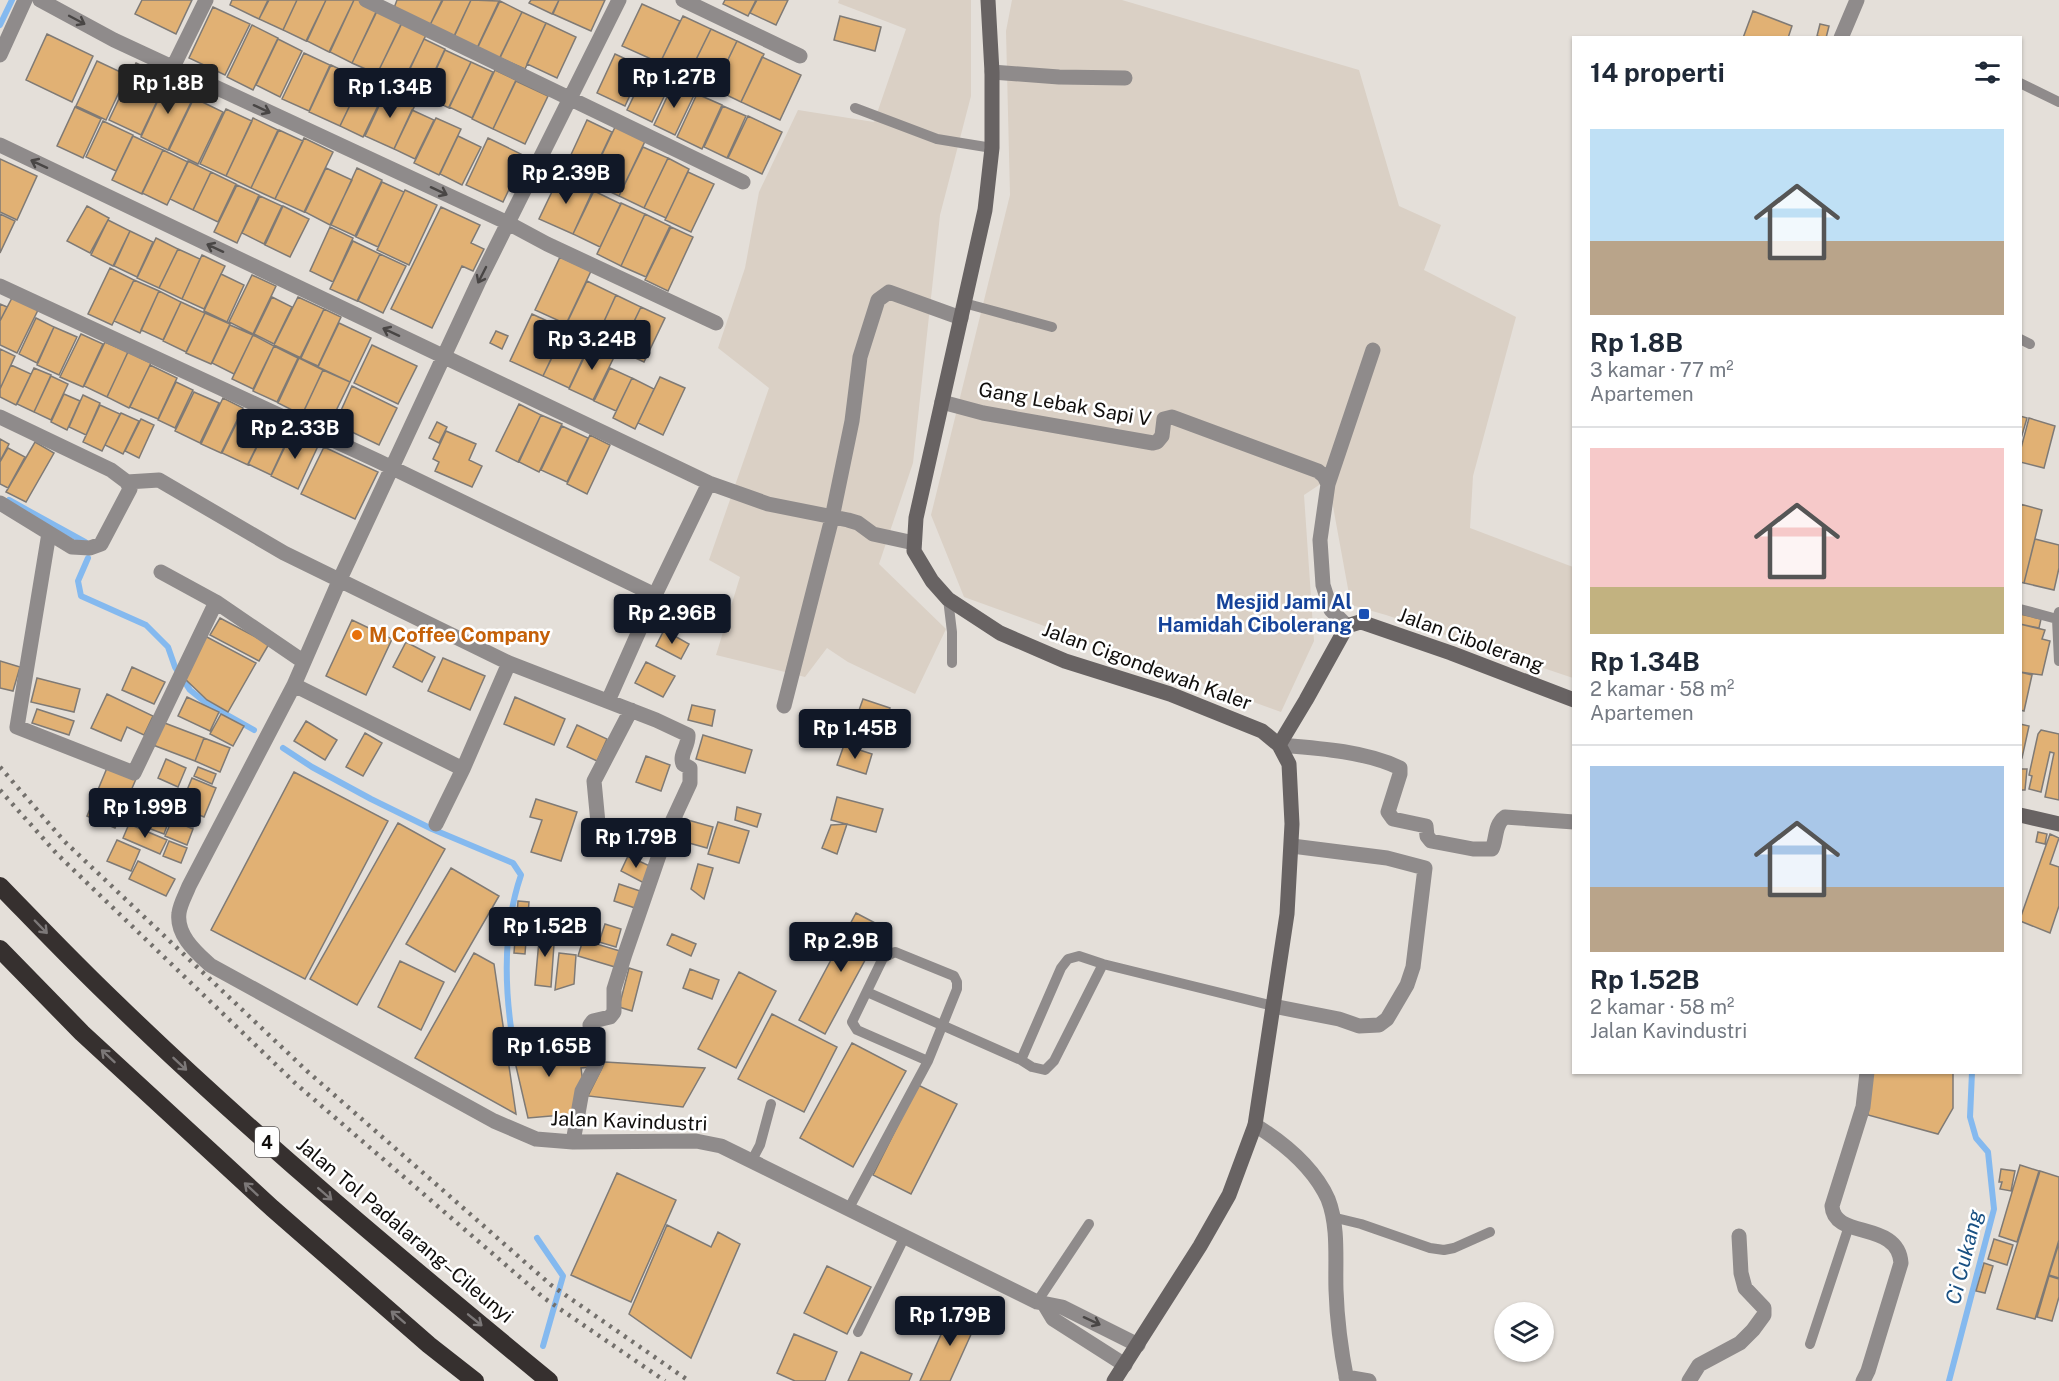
<!DOCTYPE html>
<html lang="id">
<meta charset="utf-8">
<style>
body{margin:0;font-family:"Public Sans",sans-serif;background:#f2f2f3;color:#1f2937;height:100vh;display:flex;flex-direction:column;font-size:22px;white-space:nowrap}
*{box-sizing:border-box;margin:0}
p{font-size:20px;color:#747a83}
.icon{flex:none;width:33px;height:33px;fill:none;stroke:currentColor;stroke-width:2;stroke-linecap:round;stroke-linejoin:round}
.map{position:relative;flex:1;overflow:hidden}
.side{position:absolute;left:1572px;top:36px;width:450px;height:1038px;display:flex;flex-direction:column;background:#fff;border-radius:0px;box-shadow:0 2px 4px #0004}
.side>*{flex:none}
.buttons{position:absolute;left:1494px;top:1302px;display:grid;gap:12px}
.buttons a{display:grid;place-items:center;width:60px;height:60px;border-radius:50%;background:#fff;box-shadow:0 2px 4px #0004;font-size:30px}
.price{position:absolute;translate:-50% -51px;padding:0 14px;border-radius:6px;background:#111827;color:#fff;font-size:20px;line-height:39px;filter:drop-shadow(0 2px 3px #0008)}
.price::after{content:'';position:absolute;left:50%;top:36px;width:18px;height:14px;margin-left:-9px;background:inherit;clip-path:polygon(0 0,100% 0,50% 100%)}
.price.active{background:#222;color:#fff}
ul{padding:0;list-style:none}
li{display:grid;align-content:center;gap:12px;height:318px;padding:0 18px}
li+li{border-top:2px solid #e0e1e3}
li span{display:grid;place-items:center;height:186px;border-radius:0px;color:#555}
li>.icon{margin-inline-start:auto}
span .icon{width:108px;height:108px;fill:#fffc;stroke-width:1}
li b{font-size:26px}
h2{display:flex;justify-content:space-between;align-items:center;height:72px;padding:0 18px;font-size:26px}
.map>svg:first-child{display:block}
.built{fill:#dad0c5}
.lines{fill:none;stroke-linecap:round;stroke-linejoin:round}
.stream{stroke:#84b9ef;stroke-width:6}
.building{fill:#e1b174;stroke:#7f7a75;stroke-width:1.5}
.lane{stroke:#8f8b8b;stroke-width:10}
.street{stroke:#8f8b8b;stroke-width:15}
.secondary{stroke:#686363;stroke-width:15}
.highway{stroke:#36302f;stroke-width:18}
.rail{stroke:#73706c;stroke-width:4.5;stroke-dasharray:3 6;stroke-linecap:butt}
.oneway{stroke:#494645}
.oneway2{stroke:#7c7878}
.transit-dot{fill:#1a4fb4;stroke:#fff;stroke-width:2}
.food-dot{fill:#e8710a;stroke:#fff;stroke-width:2}
.labels{text-anchor:middle;dominant-baseline:central;stroke-width:5;stroke-linejoin:round;paint-order:stroke}
.shield{fill:#fff;stroke:#585655;stroke-width:1.5}
.shield-label{font-size:18px;font-weight:bold;fill:#100e0c}
.street-label{font-size:20px;fill:#100e0c;stroke:#fff}
.transit-label{font-size:20px;font-weight:bold;fill:#164399;stroke:#fff;text-anchor:end}
.food-label{font-size:20px;font-weight:bold;fill:#c56008;stroke:#fff;text-anchor:start}
.water-label{font-size:21px;font-style:italic;fill:#195082;stroke:#fff}
</style>
<div class="map">
<svg width="2059" height="1381" viewBox="0 0 2059 1381">
<rect width="100%" height="100%" fill="#e4dfd9"/>
<path class="built" d="M839,0H971V96L940,215L913,463L879,564L946,629L915,694L848,662L827,648L805,677L716,655L740,577L709,560L769,388L718,348L745,268L759,192L798,110L874,122L906,29L838,3Z
M1012,0H1122L1359,70L1399,206L1441,225L1424,270L1516,317L1473,476L1470,528L1573,567V678L1386,615L1351,605L1328,479L1304,495L1314,641L1281,712L964,597L931,515L1010,195L1006,31Z"/>
<g class="lines">
<path class="stream" d="M0,25L12,0
M9,500L85,542
M88,558L78,581L81,596L146,625L168,647L175,667L190,690L206,703L254,730
M283,748L312,767L371,799L432,829L513,863L521,875C504,925 504,977 511,1028
M537,1238L563,1276L543,1346
M1949,1381L1994,1209L1988,1152L1976,1138L1970,1117L1972,1072"/>
</g>
<path class="building" d="M142,0H192L176,34L135,14Z
M232,0H268L259,19L230,5Z
M269,0H297L283,30L259,19Z
M297,0H326L306,41L283,30Z
M326,0H354L329,52L307,41Z
M354,0H359L378,9L352,63L330,52Z
M397,0H442L430,25L394,8Z
M443,0H471L454,36L430,25Z
M471,0L499,1L477,48L454,37Z
M531,0H559L552,14L529,3Z
M559,0H605L591,31L553,14Z
M725,0H756L748,16L723,4Z
M757,0H788L776,25L750,13Z
M500,1L522,12L499,59L477,49Z
M642,4L680,21L660,63L622,46Z
M213,7L250,24L225,75L189,58Z
M377,10L402,22L377,74L352,63Z
M1753,11L1792,26L1788,38H1743Z
M522,12L546,23L525,69L500,58Z
M683,16L711,29L688,76L660,63Z
M840,16L881,27L875,51L834,40Z
M403,21L427,33L401,86L377,74Z
M546,23L576,37L557,78L527,64Z
M1820,24L1829,26L1826,38L1817,36Z
M252,25L278,38L253,90L227,77Z
M711,29L737,41L714,88L688,76Z
M47,34L93,56L72,102L26,80Z
M278,39L302,51L280,97L256,85Z
M424,39L445,49L423,96L402,86Z
M737,41L764,54L741,102L714,89Z
M445,50L471,62L449,108L424,96Z
M304,53L330,65L309,111L282,99Z
M615,54L643,67L625,106L597,93Z
M762,57L801,75L780,120L741,102Z
M97,61L127,75L106,120L76,106Z
M471,62L493,72L472,118L449,107Z
M136,63L168,78L141,135L109,120Z
M331,65L362,80L340,126L309,112Z
M647,69L672,80L652,122L627,110Z
M495,70L516,80L493,129L472,119Z
M362,80L385,91L363,137L340,126Z
M167,81L195,94L168,150L141,137Z
M516,81L548,96L525,144L493,129Z
M674,82L695,93L675,135L654,125Z
M387,89L416,103L394,149L365,136Z
M697,94L722,105L702,149L677,137Z
M194,98L223,112L198,164L169,150Z
M723,106L746,116L727,158L704,147Z
M75,107L101,119L83,158L57,146Z
M226,109L252,121L226,176L200,164Z
M412,110L434,120L415,159L394,149Z
M748,116L782,132L762,174L728,158Z
M253,118L278,130L251,188L226,176Z
M436,118L461,129L439,175L414,163Z
M587,120L612,132L588,183L563,172Z
M103,121L133,135L116,171L86,157Z
M617,123L647,137L619,196L589,182Z
M279,130L303,141L275,199L251,188Z
M133,136L163,150L142,194L112,180Z
M458,136L481,147L462,185L440,174Z
M304,138L333,152L304,212L275,199Z
M488,138L525,156L503,202L466,185Z
M643,147L668,158L644,208L619,196Z
M163,150L188,162L167,205L142,193Z
M668,158L689,169L666,218L644,208Z
M0,159L37,176L17,220L0,212Z
M188,161L211,172L193,210L170,199Z
M326,168L352,180L330,225L305,212Z
M357,168L382,180L355,236L331,225Z
M211,172L236,184L218,222L193,210Z
M688,172L714,184L691,232L665,220Z
M560,175L593,190L573,234L539,219Z
M382,182L404,192L378,247L356,237Z
M237,185L259,195L237,243L214,232Z
M405,190L437,205L409,265L377,250Z
M594,191L621,204L600,247L573,234Z
M260,196L282,206L264,244L242,233Z
M621,203L645,214L621,266L597,254Z
M87,206L109,218L90,253L67,241Z
M283,206L309,219L290,257L265,245Z
M441,207L480,225L471,243L484,249L473,271L462,266L432,328L391,309Z
M0,214L15,221L0,253Z
M645,214L670,226L646,277L621,266Z
M108,220L130,231L113,266L91,255Z
M330,227L353,238L333,282L310,271Z
M671,227L693,237L668,291L645,280Z
M130,231L153,242L137,277L114,266Z
M156,238L178,249L159,288L137,278Z
M353,241L380,254L357,301L330,289Z
M178,249L200,259L182,299L159,288Z
M380,254L406,266L383,313L358,301Z
M202,255L225,266L204,309L182,299Z
M560,257L591,271L566,324L535,310Z
M110,268L134,280L112,325L88,314Z
M221,274L244,285L227,322L204,311Z
M252,275L276,286L253,334L229,322Z
M134,280L159,291L140,333L114,321Z
M587,281L616,295L596,339L566,325Z
M159,291L181,302L163,340L141,330Z
M616,295L641,307L620,350L596,339Z
M13,296L38,310L17,353L0,345V321Z
M272,297L292,307L274,344L254,334Z
M298,297L324,309L301,358L274,345Z
M181,302L205,313L186,352L163,341Z
M0,304L7,307L0,321Z
M641,307L665,318L644,362L620,351Z
M324,309L341,317L318,366L300,358Z
M205,313L230,324L211,364L186,353Z
M532,314L565,329L543,376L510,361Z
M36,318L54,327L37,363L19,354Z
M339,323L371,338L350,382L318,367Z
M230,325L253,335L234,374L212,363Z
M54,327L77,337L59,375L37,365Z
M566,329L591,341L569,388L543,376Z
M496,331L508,336L502,349L490,343Z
M81,334L103,344L83,387L60,377Z
M253,335L274,346L253,389L232,379Z
M592,341L616,353L593,400L569,389Z
M105,342L128,352L107,397L84,386Z
M372,345L417,366L398,404L354,383Z
M274,346L298,358L277,402L253,391Z
M0,349L15,356L0,389Z
M128,352L151,363L129,408L107,397Z
M299,358L323,370L302,415L278,403Z
M11,365L31,374L16,405L0,397V389Z
M150,365L177,378L158,419L130,407Z
M34,368L51,375L34,412L17,404Z
M610,368L632,378L616,411L594,401Z
M323,370L350,382L328,427L302,415Z
M51,376L68,384L51,420L34,412Z
M660,377L685,388L663,435L638,423Z
M632,378L654,389L635,429L613,418Z
M176,382L193,390L175,428L158,420Z
M352,386L397,408L379,445L335,424Z
M194,392L219,403L200,443L175,431Z
M64,394L80,401L67,430L51,422Z
M83,395L100,403L86,435L69,427Z
M223,398L243,408L221,453L201,444Z
M519,404L541,415L518,462L496,451Z
M100,405L120,414L102,451L83,442Z
M121,413L139,421L123,454L105,445Z
M241,414L267,426L248,465L222,453Z
M541,415L562,424L539,472L519,462Z
M2020,416L2027,418L2020,442Z
M2029,418L2055,426L2044,468L2020,462V452Z
M141,419L154,425L139,458L125,451Z
M269,421L291,432L271,475L248,464Z
M437,422L447,427L439,443L429,438Z
M562,426L588,438L567,482L541,470Z
M446,431L476,444L469,460L482,466L472,487L435,471L439,462L433,459Z
M292,432L319,444L298,489L271,476Z
M590,435L610,445L587,494L567,484Z
M0,439L9,444L0,461Z
M35,442L54,453L26,502L6,492Z
M324,447L378,472L355,519L301,494Z
M8,448L25,457L8,488L0,484V462Z
M2020,504L2042,510L2024,583L2020,582Z
M2035,539L2059,545V568L2054,590L2024,583Z
M2020,614L2041,619L2039,628L2020,624Z
M220,618L269,644L259,661L210,635Z
M352,620L392,639L366,695L326,676Z
M2020,624L2045,630L2042,639L2050,641L2042,675L2020,672Z
M664,630L689,644L681,659L656,646Z
M205,636L256,663L228,712L207,700L183,677Z
M406,642L435,657L422,682L393,667Z
M443,658L485,676L470,710L428,691Z
M0,661L20,667L13,691L0,688Z
M646,662L675,676L663,697L635,683Z
M132,667L165,682L154,704L122,690Z
M2020,672L2032,675L2024,711L2020,710Z
M37,678L80,689L74,712L31,702Z
M107,694L153,716L144,735L127,727L121,741L91,728Z
M187,697L219,712L210,731L178,716Z
M515,697L565,719L554,745L504,724Z
M863,699L890,708L877,745L850,736Z
M692,705L715,710L712,726L688,720Z
M37,709L74,721L69,735L32,723Z
M221,714L244,726L233,746L210,734Z
M306,721L337,740L325,760L294,741Z
M162,722L204,738L195,761L153,745Z
M2020,724L2029,726L2022,758H2020Z
M577,725L607,739L597,761L567,747Z
M2041,730L2059,734V800L2045,797L2054,753L2050,752L2041,792L2029,789L2032,776L2029,775L2038,734Z
M365,733L382,743L363,776L346,767Z
M703,735L752,750L745,773L696,759Z
M204,738L230,748L220,772L195,761Z
M844,745L872,754L866,774L837,765Z
M646,756L670,765L661,791L636,782Z
M166,759L186,768L178,787L158,778Z
M198,767L216,774L212,784L194,776Z
M107,768L136,779L115,828L87,816Z
M2020,769H2027L2025,790H2020Z
M294,772L388,821L305,979L211,930Z
M192,778L216,788L204,817L180,807Z
M145,796L174,807L164,834L135,823Z
M837,797L883,809L876,832L831,820Z
M536,799L577,812L561,861L531,852L542,820L530,817Z
M737,807L761,814L757,827L735,820Z
M176,809L197,816L193,827L173,819Z
M677,817L713,827L707,848L671,838Z
M172,820L193,829L187,845L165,836Z
M718,822L749,831L739,863L708,854Z
M398,823L445,849L357,1005L310,979Z
M129,824L167,840L160,854L123,838Z
M847,824L837,854L822,848L831,825Z
M2038,832L2047,834L2045,844L2036,842Z
M2050,834L2059,838L2050,864L2059,867V906L2050,933L2020,921V919Z
M117,840L140,850L131,871L107,861Z
M169,841L187,848L181,863L163,856Z
M628,856L652,867L644,883L621,871Z
M138,861L175,879L166,896L129,879Z
M698,864L713,868L704,899L691,889Z
M451,868L499,896L455,972L406,944Z
M619,884L640,891L635,908L614,901Z
M518,901L529,902L525,954L514,953Z
M856,913L883,927L825,1034L799,1020Z
M605,924L621,929L616,947L599,942Z
M540,929L555,930L551,987L535,985Z
M672,934L696,944L691,956L667,945Z
M583,940L620,951L615,967L578,956Z
M474,953L494,964L516,1114L415,1058Z
M559,953L576,955L574,984L555,990Z
M400,961L444,982L421,1030L378,1007Z
M629,968L642,972L632,1011L619,1007Z
M690,969L719,980L712,999L683,988Z
M739,972L776,991L736,1068L698,1049Z
M772,1014L837,1047L804,1112L738,1079Z
M520,1039L552,1041L553,1052L589,1051L590,1067L581,1068L583,1083L574,1114L528,1118L512,1049L522,1048Z
M852,1043L906,1071L853,1167L800,1138Z
M605,1062L705,1068L683,1107L588,1096Z
M1871,1072H1953V1108L1938,1134L1868,1115Z
M918,1085L957,1104L911,1194L873,1175Z
M2020,1165L2039,1171L2017,1242L1999,1236Z
M2001,1169L2015,1171L2011,1191L2000,1189L2002,1182H1999Z
M2040,1171L2059,1177V1240L2035,1319L1997,1309Z
M617,1173L676,1200L631,1302L571,1275Z
M667,1225L711,1247L718,1232L740,1244L691,1358L629,1314Z
M1994,1239L2013,1245L2007,1265L1988,1259Z
M2059,1243V1278L2049,1275Z
M1984,1263L1993,1266L1985,1293L1976,1291Z
M827,1266L871,1287L847,1334L804,1313Z
M2049,1276L2059,1279V1297L2052,1321L2037,1317Z
M953,1308L978,1319L950,1381H920Z
M794,1334L837,1352L825,1381H795L777,1373Z
M861,1352L912,1374L909,1381H848Z"/>
<g class="lines">
<path class="lane" d="M2020,83L2059,102
M855,108L937,139L992,148
M964,303L1052,327
M2020,339L2030,344
M948,599L952,632V663
M2020,609L2057,619
M2059,612L2057,619L2059,661
M867,992L1021,1060L1061,968L1068,959L1079,956L1103,964L1273,1006
M1021,1060L1032,1067L1045,1070L1054,1061L1103,964
M752,1160L760,1145L771,1104
M849,1208L928,1061L957,989V982L954,976L895,952L883,958L852,1022L857,1030L928,1061
M1332,1217L1361,1224L1430,1248L1444,1250L1454,1248L1490,1232
M1037,1302L1089,1224
M858,1332L904,1238
M1810,1344L1849,1226"/>
<path class="street" d="M40,0L114,40L508,223L547,244L716,323
M366,0L743,182
M619,0L478,283L340,579L294,685L189,886C186,894 180,904 179,913C176,935 196,952 210,965L494,1121L536,1139L573,1142L696,1141L721,1146L1037,1302L1062,1307L1138,1345
M683,0L800,56
M1841,38L1857,0
M0,55L25,0
M173,67L206,0
M992,72L1059,77L1125,78
M0,145L709,483L768,504L848,520L858,523L873,534L914,543
M0,286L378,461L655,595
M942,402L983,413L1153,443L1157,442L1162,436L1164,419L1172,417L1318,471L1324,476L1328,484
M0,417L111,470L127,482L130,489L101,544L90,548L72,547L0,503
M127,482L159,480L284,553L509,663L656,720L688,735C689,746 679,754 683,764L690,768V783L666,835L625,954L614,989V1012L610,1017L593,1021L590,1025L595,1067L582,1091L573,1142
M49,533L17,727L134,773L216,602L304,662
M161,572L216,602
M1347,626L1331,610L1323,585L1320,540L1328,484L1373,350
M294,685L463,769
M608,701L655,595L709,483
M784,706L832,518L852,421L860,357L878,300L889,292L961,318
M1279,745C1317,748 1365,751 1400,768V774L1388,812L1393,819L1426,826L1427,836L1431,841L1473,849H1492C1497,839 1494,825 1505,817L1574,822
M436,824L463,769L509,663
M596,847L598,823L594,781L631,710
M1273,1006L1339,1019L1359,1026L1379,1025L1387,1019L1407,985L1413,967L1425,868L1387,858L1292,846
M1255,1125C1284,1143 1314,1168 1328,1199C1339,1227 1335,1261 1336,1290C1337,1321 1341,1351 1347,1381
M1044,1304L1053,1319L1125,1365
M1346,1377L1369,1381
M1689,1381L1699,1365L1740,1343L1753,1330L1764,1315V1308L1745,1288L1741,1273L1739,1236
M1863,1381L1868,1371L1901,1263C1898,1220 1834,1240 1832,1206L1863,1107L1867,1072"/>
<path class="secondary" d="M988,0L992,72V148L985,210L916,518L914,551L932,581L948,599L1000,633L1065,661L1170,694L1262,731L1279,745L1289,764L1292,824L1287,914L1255,1125L1229,1195L1200,1246L1114,1381
M1279,745L1306,700L1347,626L1360,622L1364,623L1451,653L1574,700
M2020,815L2059,824"/>
<path class="highway" d="M0,886C38,925 75,964 115,1002C253,1136 401,1259 549,1381
M0,949L82,1033L272,1208L429,1345L475,1381"/>
<path class="rail" d="M0,767L64,841L307,1071L551,1285L689,1381
M0,790L57,854L295,1083L544,1298L665,1381"/>
</g>
<defs><path id="oneway-shaft" d="M-6 0H5M1.5-3L5.5 0L1.5 3" fill="none" stroke-width="1.6" stroke-linecap="round" stroke-linejoin="round" transform="scale(1.5)"/></defs>
<g class="oneway">
<use href="#oneway-shaft" transform="translate(77 20) rotate(28)"/>
<use href="#oneway-shaft" transform="translate(262 109) rotate(25)"/>
<use href="#oneway-shaft" transform="translate(39 164) rotate(-155)"/>
<use href="#oneway-shaft" transform="translate(439 191) rotate(25)"/>
<use href="#oneway-shaft" transform="translate(215 248) rotate(-155)"/>
<use href="#oneway-shaft" transform="translate(482 275) rotate(117)"/>
<use href="#oneway-shaft" transform="translate(391 332) rotate(-155)"/>
<use href="#oneway-shaft" transform="translate(1092 1321) rotate(25)"/>
</g>
<g class="oneway2">
<use href="#oneway-shaft" transform="translate(41 927) rotate(46)"/>
<use href="#oneway-shaft" transform="translate(108 1056) rotate(-137)"/>
<use href="#oneway-shaft" transform="translate(180 1064) rotate(43)"/>
<use href="#oneway-shaft" transform="translate(251 1189) rotate(-137)"/>
<use href="#oneway-shaft" transform="translate(325 1194) rotate(41)"/>
<use href="#oneway-shaft" transform="translate(398 1317) rotate(-139)"/>
<use href="#oneway-shaft" transform="translate(475 1320) rotate(39)"/>
</g>
<rect class="transit-dot" x="1358" y="608" width="12" height="12" rx="3"/>
<circle class="food-dot" cx="357" cy="635" r="6"/>
<g class="labels">
<rect class="shield" x="255" y="1127" width="24" height="30" rx="4.5"/>
<g class="shield-label">
<text x="267" y="1142">4</text>
</g>
<g class="street-label">
<text transform="translate(1065 404) rotate(10)">Gang Lebak Sapi V</text>
<text transform="translate(1471 640) rotate(20)">Jalan Cibolerang</text>
<text transform="translate(1147 666) rotate(20)">Jalan Cigondewah Kaler</text>
<text transform="translate(629 1121) rotate(2)">Jalan Kavindustri</text>
<text transform="translate(405 1230) rotate(40)">Jalan Tol Padalarang–Cileunyi</text>
</g>
<g class="transit-label">
<text x="1352" y="602">Mesjid Jami Al<tspan x="1352" dy="23">Hamidah Cibolerang</tspan></text>
</g>
<g class="food-label">
<text x="369" y="635">M Coffee Company</text>
</g>
<g class="water-label">
<text transform="translate(1964 1257) rotate(-76)">Ci Cukang</text>
</g>
</g>
</svg>
<div class="buttons">
<a><svg class="icon" aria-label="layers" viewBox="0 0 24 24"><path d="M12 4l9 5-9 5-9-5zM3 14l9 5 9-5"/></svg></a>
</div>
<b class="price" style="left:674px;top:109px">Rp 1.27B</b>
<b class="price active" style="left:168px;top:115px">Rp 1.8B</b>
<b class="price" style="left:390px;top:119px">Rp 1.34B</b>
<b class="price" style="left:566px;top:205px">Rp 2.39B</b>
<b class="price" style="left:592px;top:371px">Rp 3.24B</b>
<b class="price" style="left:295px;top:460px">Rp 2.33B</b>
<b class="price" style="left:672px;top:645px">Rp 2.96B</b>
<b class="price" style="left:855px;top:760px">Rp 1.45B</b>
<b class="price" style="left:145px;top:839px">Rp 1.99B</b>
<b class="price" style="left:636px;top:869px">Rp 1.79B</b>
<b class="price" style="left:545px;top:958px">Rp 1.52B</b>
<b class="price" style="left:841px;top:973px">Rp 2.9B</b>
<b class="price" style="left:549px;top:1078px">Rp 1.65B</b>
<b class="price" style="left:950px;top:1347px">Rp 1.79B</b>
<section class="side">
<h2>14 properti<svg class="icon" aria-label="filters" viewBox="0 0 24 24"><path d="M4 7h16M4 17h16"/><circle cx="9" cy="7" r="2"/><circle cx="15" cy="17" r="2"/></svg></h2>
<ul>
<li><span style="background:linear-gradient(#bfe0f5 60%,#b9a48a 0)"><svg class="icon" aria-label="home" viewBox="0 0 24 24"><path d="M3 11l9-7 9 7M6 9v11h12V9"/></svg></span><div><b>Rp 1.8B</b><p>3 kamar · 77 m²</p><p>Apartemen</p></div></li>
<li><span style="background:linear-gradient(#f6c9c9 75%,#c2b280 0)"><svg class="icon" aria-label="home" viewBox="0 0 24 24"><path d="M3 11l9-7 9 7M6 9v11h12V9"/></svg></span><div><b>Rp 1.34B</b><p>2 kamar · 58 m²</p><p>Apartemen</p></div></li>
<li><span style="background:linear-gradient(#a9c7e8 65%,#b9a48a 0)"><svg class="icon" aria-label="home" viewBox="0 0 24 24"><path d="M3 11l9-7 9 7M6 9v11h12V9"/></svg></span><div><b>Rp 1.52B</b><p>2 kamar · 58 m²</p><p>Jalan Kavindustri</p></div></li>
</ul>
</section>
</div>
